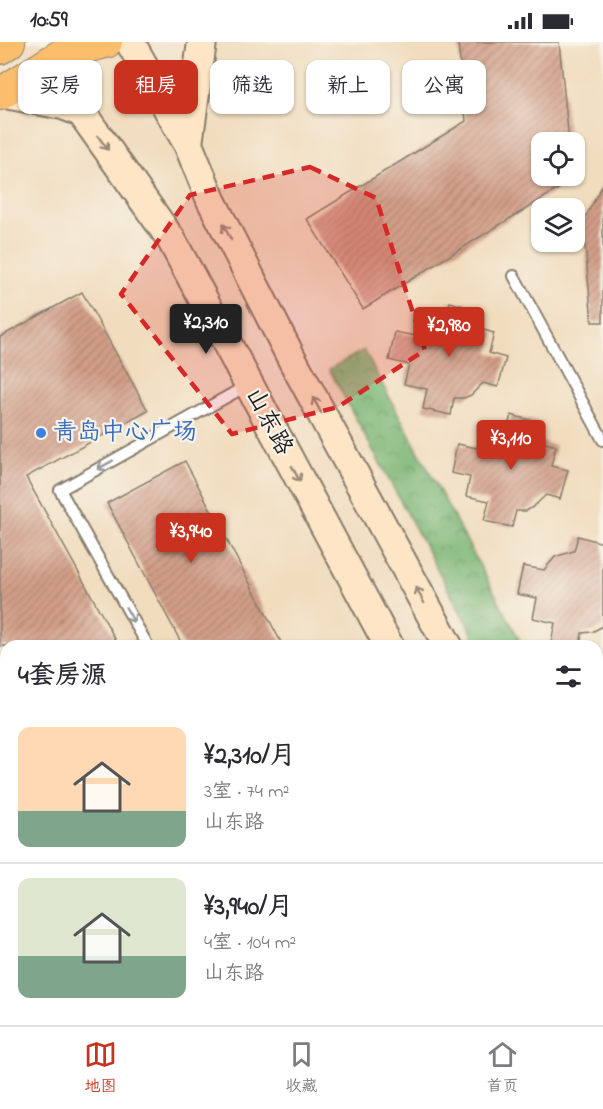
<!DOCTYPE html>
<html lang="zh">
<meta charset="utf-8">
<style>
body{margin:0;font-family:"Indie Flower","LXGW WenKai TC",sans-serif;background:#f7f7f7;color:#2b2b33;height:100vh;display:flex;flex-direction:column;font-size:22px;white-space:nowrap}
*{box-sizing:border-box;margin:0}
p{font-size:20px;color:#7c7c81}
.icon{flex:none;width:33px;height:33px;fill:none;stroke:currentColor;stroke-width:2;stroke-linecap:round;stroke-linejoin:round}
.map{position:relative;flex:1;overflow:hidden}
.side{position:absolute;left:0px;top:598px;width:603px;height:386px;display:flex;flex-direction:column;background:#fff;border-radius:18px 18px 0 0;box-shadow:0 2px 4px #0004}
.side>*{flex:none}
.top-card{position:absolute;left:18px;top:18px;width:567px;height:54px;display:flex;gap:12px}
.controls{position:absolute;left:531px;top:90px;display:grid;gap:12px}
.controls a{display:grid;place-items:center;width:54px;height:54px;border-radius:12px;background:#fff;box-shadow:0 2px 4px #0004;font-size:30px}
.price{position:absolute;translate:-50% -51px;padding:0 14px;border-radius:6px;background:#c8321e;color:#fff;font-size:20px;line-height:39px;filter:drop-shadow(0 2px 3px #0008)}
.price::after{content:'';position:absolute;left:50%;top:36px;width:18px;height:14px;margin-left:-9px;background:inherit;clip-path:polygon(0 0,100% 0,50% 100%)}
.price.on{background:#222;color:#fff}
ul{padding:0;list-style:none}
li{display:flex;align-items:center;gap:18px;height:150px;padding:0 18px}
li+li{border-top:2px solid #e1e1e2}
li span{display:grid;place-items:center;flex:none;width:168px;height:120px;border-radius:12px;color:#555}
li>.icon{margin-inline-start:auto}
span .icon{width:72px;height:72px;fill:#fffc;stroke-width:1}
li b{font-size:26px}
h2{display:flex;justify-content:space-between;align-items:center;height:72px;padding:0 18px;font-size:26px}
.chip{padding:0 21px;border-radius:12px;background:#fff;box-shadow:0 2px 4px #0004;font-size:21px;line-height:54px}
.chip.on{background:#c8321e;color:#fff}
.status{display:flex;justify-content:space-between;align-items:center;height:42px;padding:0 30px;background:#fff;direction:ltr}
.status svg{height:16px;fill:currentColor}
.menu{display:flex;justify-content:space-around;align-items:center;height:84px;border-top:2px solid #e1e1e2;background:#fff;font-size:16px;color:#7c7c81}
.menu a{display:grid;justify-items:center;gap:3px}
.menu .on{color:#c8321e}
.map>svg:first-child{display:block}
.forest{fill:url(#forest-crowns);stroke:#4c6948;stroke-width:1.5}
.building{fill:url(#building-hatch)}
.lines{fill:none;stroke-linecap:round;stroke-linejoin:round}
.service-casing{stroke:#867c6c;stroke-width:14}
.tertiary-casing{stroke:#867c6c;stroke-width:28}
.secondary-casing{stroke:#867c6c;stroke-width:32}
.primary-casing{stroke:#867c6c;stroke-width:34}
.service{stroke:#fff;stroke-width:10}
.tertiary{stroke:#fff;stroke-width:26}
.secondary{stroke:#fde5c5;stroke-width:28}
.primary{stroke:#fabe6d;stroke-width:32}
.oneway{stroke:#988b79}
.oneway2{stroke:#999}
.marked{fill:#d62828;fill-opacity:0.2;stroke:#d62828;stroke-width:4.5;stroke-dasharray:12 8;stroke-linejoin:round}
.shop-dot{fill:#3f7fe0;stroke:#f7f3e8;stroke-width:2}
.labels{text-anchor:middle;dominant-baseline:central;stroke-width:4.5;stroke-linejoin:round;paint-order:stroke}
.street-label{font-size:24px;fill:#1c1c1c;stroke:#f7f3e8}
.shop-label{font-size:24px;fill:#366cbe;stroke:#f7f3e8;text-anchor:start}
</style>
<div class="status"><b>10:59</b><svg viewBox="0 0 49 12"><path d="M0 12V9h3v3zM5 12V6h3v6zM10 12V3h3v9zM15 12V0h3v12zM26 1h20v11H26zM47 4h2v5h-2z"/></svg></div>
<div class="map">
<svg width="603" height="983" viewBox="0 0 603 983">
<defs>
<pattern id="forest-crowns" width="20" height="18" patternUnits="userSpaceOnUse" patternTransform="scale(1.5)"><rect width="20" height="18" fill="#7bb674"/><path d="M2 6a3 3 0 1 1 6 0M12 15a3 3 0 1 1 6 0" fill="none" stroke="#64935e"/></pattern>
<pattern id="building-hatch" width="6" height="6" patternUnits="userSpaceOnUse" patternTransform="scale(1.5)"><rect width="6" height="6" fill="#d39f88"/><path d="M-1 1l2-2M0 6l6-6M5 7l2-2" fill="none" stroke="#aa816e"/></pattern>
</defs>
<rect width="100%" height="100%" fill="#f7f3e8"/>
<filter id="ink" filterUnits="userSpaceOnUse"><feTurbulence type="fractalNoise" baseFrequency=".0167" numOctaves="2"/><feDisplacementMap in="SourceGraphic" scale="12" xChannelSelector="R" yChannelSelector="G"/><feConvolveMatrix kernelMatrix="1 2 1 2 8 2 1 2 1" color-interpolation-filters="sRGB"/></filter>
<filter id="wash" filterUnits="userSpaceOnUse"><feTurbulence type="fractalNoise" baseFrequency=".008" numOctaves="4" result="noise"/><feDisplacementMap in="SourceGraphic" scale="24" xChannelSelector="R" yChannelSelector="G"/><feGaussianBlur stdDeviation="1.35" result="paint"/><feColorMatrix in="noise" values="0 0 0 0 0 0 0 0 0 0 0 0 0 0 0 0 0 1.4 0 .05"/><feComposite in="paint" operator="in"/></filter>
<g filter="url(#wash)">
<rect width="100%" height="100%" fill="#f1dcbd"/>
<path class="forest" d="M364,308L523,604H479L329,327Z
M597,743L601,751L603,750V792L601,793L597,792Z
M603,853V900L597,890V856Z
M405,978H474L464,983H396Z"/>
<g id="blocks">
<path class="building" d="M458,0H559L569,100H542V134H579L363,267L307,177L466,79Z
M603,142V280H592L583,180Z
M82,250L148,369L26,435L119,604H0V295Z
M450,260L482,269L477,286L494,291L489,311L506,316L498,345L483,341L471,353L464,356H454L451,373L423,367L427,347L404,342L409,323L389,318L395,290L416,294L427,281L435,278L445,279Z
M511,373L543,382L538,399L556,404L551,424L568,428L560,457L546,453L533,465L526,469H516L512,485L484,479L489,459L466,454L470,435L451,431L457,402L477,406L488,394L497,391H506Z
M185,419L283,604H183L107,461Z
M578,494L603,501V584L592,590L582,591L580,604H568L551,601L555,581L533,576L537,556L517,552L523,524L544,528L555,515L574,509Z"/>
</g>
</g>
<g filter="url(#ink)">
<use href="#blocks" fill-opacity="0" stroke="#867c6c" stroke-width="1.5"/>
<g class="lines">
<defs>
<path id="service" d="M514,234L603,398
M148,604L60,448L248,343
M0,706L6,717"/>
<path id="tertiary" d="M597,919L603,930
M597,965L603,976"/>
<path id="secondary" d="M130,0L188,102L211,158L293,319L448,604
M68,9L81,70L171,197L389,604
M0,51L63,63L81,70
M188,102L202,0
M597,819L603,816
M597,845L603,842
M295,983L304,978
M345,983L354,978"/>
<path id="primary" d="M0,6L9,0
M0,52L68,9L106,0"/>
</defs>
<use href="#service" class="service-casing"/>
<use href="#tertiary" class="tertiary-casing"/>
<use href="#secondary" class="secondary-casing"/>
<use href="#primary" class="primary-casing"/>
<use href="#service" class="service"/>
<use href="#tertiary" class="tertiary"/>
<use href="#secondary" class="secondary"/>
<use href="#primary" class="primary"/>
</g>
<defs><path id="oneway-shaft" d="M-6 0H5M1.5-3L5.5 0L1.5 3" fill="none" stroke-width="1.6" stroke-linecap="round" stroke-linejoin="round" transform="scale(1.5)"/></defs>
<g class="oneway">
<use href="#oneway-shaft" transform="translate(103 101) rotate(54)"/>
<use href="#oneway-shaft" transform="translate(227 190) rotate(-117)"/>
<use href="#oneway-shaft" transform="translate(317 363) rotate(-118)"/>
<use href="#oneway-shaft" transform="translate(296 432) rotate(62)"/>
<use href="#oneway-shaft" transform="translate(420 553) rotate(-118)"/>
</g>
<g class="oneway2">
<use href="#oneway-shaft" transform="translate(105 423) rotate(151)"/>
<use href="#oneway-shaft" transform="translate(130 573) rotate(60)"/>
</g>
</g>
<path class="marked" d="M310,125L376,156L425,308L338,365L232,392L121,252L190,153Z"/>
<circle class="shop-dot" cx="41" cy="391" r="6"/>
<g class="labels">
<g class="street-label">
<text transform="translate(268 380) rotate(62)">山东路</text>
</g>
<g class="shop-label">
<text x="53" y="391">青岛中心广场</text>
</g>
</g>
</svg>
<div class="controls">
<a><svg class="icon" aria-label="locate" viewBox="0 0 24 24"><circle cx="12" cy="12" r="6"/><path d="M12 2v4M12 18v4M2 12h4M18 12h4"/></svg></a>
<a><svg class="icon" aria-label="layers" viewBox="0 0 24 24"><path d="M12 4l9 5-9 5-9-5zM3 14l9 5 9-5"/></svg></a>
</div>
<b class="price on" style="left:206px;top:313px">¥2,310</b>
<b class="price" style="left:449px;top:316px">¥2,980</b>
<b class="price" style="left:511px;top:429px">¥3,110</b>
<b class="price" style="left:191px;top:522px">¥3,940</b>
<div class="top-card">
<a class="chip">买房</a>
<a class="chip on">租房</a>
<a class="chip">筛选</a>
<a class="chip">新上</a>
<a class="chip">公寓</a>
</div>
<section class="side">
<h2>4套房源<svg class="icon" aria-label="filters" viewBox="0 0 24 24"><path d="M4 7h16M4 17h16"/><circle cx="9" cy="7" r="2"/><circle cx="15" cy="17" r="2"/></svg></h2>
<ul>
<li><span style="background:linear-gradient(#ffd9b3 70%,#7fa58c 0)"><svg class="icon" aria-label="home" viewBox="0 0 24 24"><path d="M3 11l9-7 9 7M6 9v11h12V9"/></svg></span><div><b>¥2,310/月</b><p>3室 · 74 m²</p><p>山东路</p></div></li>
<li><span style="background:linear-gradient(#dfe7d0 65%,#7fa58c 0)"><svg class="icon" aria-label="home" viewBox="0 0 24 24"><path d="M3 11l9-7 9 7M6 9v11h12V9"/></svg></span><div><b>¥3,940/月</b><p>4室 · 104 m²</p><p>山东路</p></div></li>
</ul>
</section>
</div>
<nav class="menu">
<a class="on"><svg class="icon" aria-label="map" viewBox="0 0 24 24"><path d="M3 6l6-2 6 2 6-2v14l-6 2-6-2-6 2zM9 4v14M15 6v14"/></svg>地图</a>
<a><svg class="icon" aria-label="saved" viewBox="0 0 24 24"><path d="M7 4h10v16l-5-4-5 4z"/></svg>收藏</a>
<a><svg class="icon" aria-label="home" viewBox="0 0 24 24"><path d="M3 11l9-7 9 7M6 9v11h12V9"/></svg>首页</a>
</nav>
